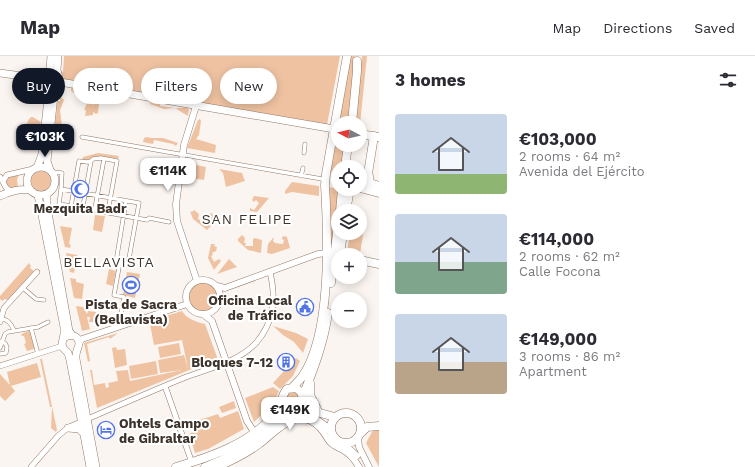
<!DOCTYPE html>
<meta charset="utf-8">
<style>
body{margin:0;font-family:"Work Sans",sans-serif;background:#f7f7f7;color:#2b2b33;height:100vh;display:flex;flex-direction:column;font-size:15px;white-space:nowrap}
*{box-sizing:border-box;margin:0}
p{font-size:13px;color:#7c7c81}
.icon{flex:none;width:22px;height:22px;fill:none;stroke:currentColor;stroke-width:2;stroke-linecap:round;stroke-linejoin:round}
.map{position:relative;flex:1;overflow:hidden}
.drawer{display:flex;flex-direction:column;background:#fff;width:376px}
.drawer>*{flex:none}
.banner{position:absolute;left:12px;top:12px;width:307px;height:36px;display:flex;gap:8px}
.needle{width:26px;rotate:277deg}
.buttons{position:absolute;left:331px;top:60px;display:grid;gap:8px}
.buttons a{display:grid;place-items:center;width:36px;height:36px;border-radius:50%;background:#fff;box-shadow:0 2px 10px #0003;font-size:20px}
.price{position:absolute;translate:-50% -34px;padding:0 9px;border-radius:8px;background:#fff;color:#222;font-size:13px;line-height:26px;filter:drop-shadow(0 1px 2px #0008)}
.price::after{content:'';position:absolute;left:50%;top:24px;width:12px;height:9px;margin-left:-6px;background:inherit;clip-path:polygon(0 0,100% 0,50% 100%)}
.price.active{background:#111827;color:#fff}
ul{padding:0;list-style:none}
li{display:flex;align-items:center;gap:12px;height:100px;padding:0 16px}
li span{display:grid;place-items:center;flex:none;width:112px;height:80px;border-radius:4px;color:#555}
li>.icon{margin-inline-start:auto}
span .icon{width:48px;height:48px;fill:#fffc;stroke-width:1}
li b{font-size:17px}
h2{display:flex;justify-content:space-between;align-items:center;height:48px;padding:0 16px;font-size:17px}
.pill{padding:0 14px;border-radius:18px;background:#fff;box-shadow:0 2px 10px #0003;font-size:14px;line-height:36px}
.pill.active{background:#111827;color:#fff}
header{display:flex;align-items:center;gap:24px;box-sizing:border-box;height:56px;padding:0 20px;background:#fff;border-bottom:1px solid #e1e1e2}
header strong{font-size:19px}
nav{display:flex;gap:22px;margin-inline-start:auto;font-size:14px}
main{display:flex;flex:1;min-height:0}
.map>svg:first-child{display:block}
.green{fill:#efc3a2}
.lines{fill:none;stroke-linecap:round;stroke-linejoin:round}
.pedestrian-casing{stroke:#917967;stroke-width:4.5}
.minor-casing{stroke:#917967;stroke-width:6}
.tertiary-casing{stroke:#917967;stroke-width:7}
.secondary-casing{stroke:#917967;stroke-width:8}
.primary-casing{stroke:#917967;stroke-width:9}
.trunk-casing{stroke:#917967;stroke-width:9}
.pedestrian{stroke:#fff;stroke-width:3.5}
.minor{stroke:#fff;stroke-width:5}
.tertiary{stroke:#fff;stroke-width:6}
.secondary{stroke:#fff;stroke-width:7}
.primary{stroke:#fff;stroke-width:8}
.trunk{stroke:#fff;stroke-width:8}
.labels{text-anchor:middle;dominant-baseline:central;stroke-width:4;stroke-linejoin:round;paint-order:stroke}
.poi-label{font-size:13px;font-weight:bold;fill:#3d332b;stroke:#fff}
.neighbourhood-label{font-size:14px;letter-spacing:1px;fill:#3d332b;stroke:#fff}
</style>
<header>
<strong>Map</strong>
<nav><a>Map</a><a>Directions</a><a>Saved</a></nav>
</header>
<main>
<div class="map">
<svg width="379" height="411" viewBox="0 0 379 411">
<rect width="100%" height="100%" fill="#fbf5f1"/>
<path class="green" d="M64,0H340L327,69L64,23L61,15L63,16Z
M350,0H355L348,67H339Z
M362,0H367L360,68V67H355Z
M71,32L94,36L93,40L80,41L71,35Z
M60,40L64,44L60,54L62,70L67,74L69,78L56,82V76H54L58,45H60Z
M150,45L160,47V50L175,52C180,53 184,49 189,53L188,60L175,52L164,53L150,48Z
M89,46L92,47L93,49L95,47L99,48L98,57L96,58L93,56V59L85,60L86,54H84L87,47Z
M31,61H33L41,66L39,70L30,69L29,75L37,77V93L35,92L36,78C34,77 32,78 30,76C24,73 27,64 31,61Z
M200,63L201,65L199,79L196,83L216,89L215,97L187,92L198,64Z
M147,81L151,82H163L178,87L176,90L173,88L154,84L153,88L143,86L144,82Z
M336,82L338,83V89H346L343,111H338V117L330,116Z
M98,97L119,100L118,103L102,100L86,104H82L83,101Z
M186,107L206,111L204,124L183,121Z
M219,113L242,117L245,125L226,131L223,117Z
M31 125a10 10 0 1 1 20 0a10 10 0 1 1-20 0Z
M19,118L17,124L18,131L10,132L6,128V123L10,120Z
M292,126L319,130V140L292,136L285,138V135Z
M328,131L340,133L327,243Z
M254,140L269,142L257,156L250,155V152L254,154L259,147L256,144L254,146L252,144Z
M194,154L199,158L198,163L200,164V166L208,167L207,159L212,157L215,166L207,174L193,163L190,155L192,156Z
M95,159L105,160L102,176L93,174Z
M60,170L72,172L69,188L71,189L70,192L65,191Z
M360,173H364L360,198L347,196L350,177H360Z
M242,179L245,182L244,187H246L245,190H253V183L255,182L262,184L261,197L248,194L238,185V183Z
M285,180L287,181L290,192L272,198L267,197L268,188L273,182H274L273,185L275,187L283,188L284,184L282,183V181Z
M211,188H215L214,190L217,191L216,195L212,197L213,199L211,200L214,206L219,203L221,205L214,214L208,202Z
M66,197L77,199L74,217L70,216Z
M229,203L237,211L217,218Z
M29,207L31,210L30,212L34,215L8,244L5,243L2,245L0,243V240Z
M109,213L116,215L113,230L106,228Z
M127,216L140,218L135,242L123,239Z
M70,222L76,223V226L84,228L82,243L74,242Z
M189 241a14 14 0 1 1 28 0a14 14 0 1 1-28 0Z
M76,250L83,251L87,258L88,255L96,256L94,266H89L90,261H87L90,273L82,275Z
M182,255C187,263 196,266 205,268L217,301L216,303L97,352L90,314H92L94,329L105,327L106,332L109,331L108,327L118,325L116,315L128,314L130,325L182,314L160,317L158,304L184,299L188,313L182,284L154,289L150,268V265Z
M117,258H119L121,264L98,271L100,262L106,263L107,260L116,262Z
M273,270L296,277L308,283L303,297L294,286L283,279Z
M29,275L31,276L37,292L27,295L24,288L26,287L24,280H22L21,278Z
M118,277L110,283L109,281L87,288L90,305L88,306L84,287Z
M179,287L181,298L160,302L158,291Z
M116,291L117,294L125,293L127,309L115,312L112,292Z
M296,302L300,305L293,320L280,333L273,327Z
M40,303H42L57,374L56,376L51,372L52,351H50Z
M156,305L158,318L131,323L129,310Z
M37,307L41,321L11,330L15,335L5,345L0,340V318L10,329L7,316Z
M273,331L279,335L273,348L254,366L245,342Z
M287 342a6 6 0 1 1 12 0a6 6 0 1 1-12 0Z
M234,345L236,352L222,357L219,351Z
M238,355L244,373L208,393L195,397L189,378L193,376L190,367L218,358L220,362Z
M373,374H379V411L366,387Z"/>
<g class="lines">
<defs>
<path id="pedestrian" d="M82,81L322,123
M304,97L305,88
M91,105L93,103L101,102L117,105L108,155
M52,116L62,117L61,133L139,147L128,208L120,206L114,239L124,241L121,257L125,269
M301,120L303,112
M61,133L59,148L71,150L79,105L87,106L91,105L83,150
M71,150L147,164L149,162L169,166
M95,152L104,103
M120,206H116L126,145
M23,232L36,243L44,244
M1,263C8,263 11,268 14,274
M31,272L38,298
M0,285L5,287L7,291L6,297L0,298
M0,292L5,278L8,276L38,271L48,266"/>
<path id="minor" d="M0,121C5,127 4,134 13,135
M3,125L7,119L33,113
M0,266L4,252L37,216
M0,310L62,290
M165,330L192,407
M31,411L58,380L69,371C108,354 147,337 186,321C210,312 238,306 256,287C275,265 276,242 270,216"/>
<path id="tertiary" d="M196,50L184,89L176,148L177,165L197,225
M186 241a17 17 0 1 1 34 0a17 17 0 1 1-34 0Z
M217,230L225,232L318,198L327,197
M204,259L212,265L247,365L254,376
M79,287L82,283L187,248
M358,382L359,391L369,411
M344,388L357,400
M219,411C233,405 247,398 259,389C277,376 296,349 319,371C324,376 326,381 330,386C333,390 338,391 343,394C351,398 355,404 359,411"/>
<path id="secondary" d="M48,16L50,12L51,0
M0,17L36,22L45,19
M60,26L334,73
M51,34C40,31 42,19 51,15L58,18
M27 125a14 14 0 1 1 28 0a14 14 0 1 1-28 0Z
M37,112L42,98L48,42L47,33
M50,114L47,105L54,40L60,26L57,14L58,0
M47,138V151L69,275L72,279
M38,139L64,271V278L62,288L63,292L68,297L70,304L90,411
M0,140C8,136 21,132 30,134
M64,282C69,278 78,278 79,287C79,292 75,295 76,303L96,411
M68,372L79,373L84,378"/>
<path id="primary" d="M345,111L348,89
M340,155L342,133
M331,227L338,169
M310,327V339L317,353
M292,332C295,328 299,325 302,321C332,278 328,180 325,129L326,118L347,0
M303,340C314,312 324,286 328,257"/>
<path id="trunk" d="M352,67L357,15V5
M360,78L378,81
M369,120L370,127L379,130
M366,130L374,80
M360,132L379,137
M346,155L350,133
M343,177L341,191L343,199
M360,204L379,208
M303,343L320,357L335,361
M293,355L306,357L330,374
M331 372a15 15 0 1 1 30 0a15 15 0 1 1-30 0Z
M361,377L367,371L379,370
M176,411C211,401 251,387 275,358C281,350 281,340 287,333L296,332L301,336L303,343C300,352 288,357 281,363C275,369 269,375 263,380C245,394 226,403 205,411"/>
</defs>
<use href="#pedestrian" class="pedestrian-casing"/>
<use href="#minor" class="minor-casing"/>
<use href="#tertiary" class="tertiary-casing"/>
<use href="#secondary" class="secondary-casing"/>
<use href="#primary" class="primary-casing"/>
<use href="#trunk" class="trunk-casing"/>
<use href="#pedestrian" class="pedestrian"/>
<use href="#minor" class="minor"/>
<use href="#tertiary" class="tertiary"/>
<use href="#secondary" class="secondary"/>
<use href="#primary" class="primary"/>
<use href="#trunk" class="trunk"/>
</g>
<defs>
<symbol id="mosque-ring" viewBox="-11 -11 22 22"><circle r="9.5" fill="#fff" stroke="#5174e9" stroke-width="1.5"/><path d="M3.5-4.9A6 6 0 1 0 3.5 4.9A5 5 0 1 1 3.5-4.9Z" fill="#5174e9"/></symbol>
<symbol id="stadium-ring" viewBox="-11 -11 22 22"><circle r="9.5" fill="#fff" stroke="#5174e9" stroke-width="1.5"/><path d="M0-5a6.5 5 0 1 0 0 10a6.5 5 0 1 0 0-10ZM-3.5-1.8h7v3.6h-7Z" fill="#5174e9"/></symbol>
<symbol id="civic-ring" viewBox="-11 -11 22 22"><circle r="9.5" fill="#fff" stroke="#5174e9" stroke-width="1.5"/><path d="M-.6-6.5H3V-4.5H.6V-3L4-1V1h2V6H-6V1h2V-1L-.6-3ZM-1.2 2.5V6h2.4V2.5Z" fill="#5174e9"/></symbol>
<symbol id="building-ring" viewBox="-11 -11 22 22"><circle r="9.5" fill="#fff" stroke="#5174e9" stroke-width="1.5"/><path d="M-4-6H4V6H1V3H-1V6H-4ZM-2.5-4.3h1.7v1.8h-1.7ZM.8-4.3h1.7v1.8H.8ZM-2.5-1h1.7V.8h-1.7ZM.8-1h1.7V.8H.8Z" fill="#5174e9"/></symbol>
<symbol id="hotel-ring" viewBox="-11 -11 22 22"><circle r="9.5" fill="#fff" stroke="#5174e9" stroke-width="1.5"/><path d="M-6-4.5h1.5V1H6V5H4.5V3h-9V5H-6ZM-4 0a1.8 1.8 0 1 1 3.6 0ZM.5 0V-2.5h3Q6-2.5 6 0Z" fill="#5174e9"/></symbol>
</defs>
<g fill-rule="evenodd">
<use href="#mosque-ring" x="70" y="123" width="20" height="20"/>
<use href="#stadium-ring" x="121" y="219" width="20" height="20"/>
<use href="#civic-ring" x="295" y="241" width="20" height="20"/>
<use href="#building-ring" x="276" y="296" width="20" height="20"/>
<use href="#hotel-ring" x="96" y="364" width="20" height="20"/>
</g>
<g class="labels">
<g class="poi-label">
<text x="80" y="152">Mezquita Badr</text>
<text x="292" y="244" text-anchor="end">Oficina Local<tspan x="292" dy="15">de Tráfico</tspan></text>
<text x="131" y="248">Pista de Sacra<tspan x="131" dy="15">(Bellavista)</tspan></text>
<text x="273" y="306" text-anchor="end">Bloques 7-12</text>
<text x="119" y="367" text-anchor="start">Ohtels Campo<tspan x="119" dy="15">de Gibraltar</tspan></text>
</g>
<g class="neighbourhood-label">
<text x="247" y="163">SAN FELIPE</text>
<text x="109" y="206">BELLAVISTA</text>
</g>
</g>
</svg>
<div class="buttons">
<a><svg class="needle" viewBox="-14 -14 28 28"><path d="M0-13l5 13h-10z" fill="#e53935"/><path d="M0 13l5-13h-10z" fill="#7c7c81"/></svg></a>
<a><svg class="icon" aria-label="locate" viewBox="0 0 24 24"><circle cx="12" cy="12" r="6"/><path d="M12 2v4M12 18v4M2 12h4M18 12h4"/></svg></a>
<a><svg class="icon" aria-label="layers" viewBox="0 0 24 24"><path d="M12 4l9 5-9 5-9-5zM3 14l9 5 9-5"/></svg></a>
<a>+</a>
<a>−</a>
</div>
<b class="price active" style="left:45px;top:102px">€103K</b>
<b class="price" style="left:168px;top:136px">€114K</b>
<b class="price" style="left:290px;top:375px">€149K</b>
<div class="banner">
<a class="pill active">Buy</a>
<a class="pill">Rent</a>
<a class="pill">Filters</a>
<a class="pill">New</a>
</div>
</div>
<section class="drawer">
<h2>3 homes<svg class="icon" aria-label="filters" viewBox="0 0 24 24"><path d="M4 7h16M4 17h16"/><circle cx="9" cy="7" r="2"/><circle cx="15" cy="17" r="2"/></svg></h2>
<ul>
<li><span style="background:linear-gradient(#c9d6e8 75%,#8fb573 0)"><svg class="icon" aria-label="home" viewBox="0 0 24 24"><path d="M3 11l9-7 9 7M6 9v11h12V9"/></svg></span><div><b>€103,000</b><p>2 rooms · 64 m²</p><p>Avenida del Ejército</p></div></li>
<li><span style="background:linear-gradient(#c9d6e8 60%,#7fa58c 0)"><svg class="icon" aria-label="home" viewBox="0 0 24 24"><path d="M3 11l9-7 9 7M6 9v11h12V9"/></svg></span><div><b>€114,000</b><p>2 rooms · 62 m²</p><p>Calle Focona</p></div></li>
<li><span style="background:linear-gradient(#c9d6e8 60%,#b9a48a 0)"><svg class="icon" aria-label="home" viewBox="0 0 24 24"><path d="M3 11l9-7 9 7M6 9v11h12V9"/></svg></span><div><b>€149,000</b><p>3 rooms · 86 m²</p><p>Apartment</p></div></li>
</ul>
</section>
</main>
